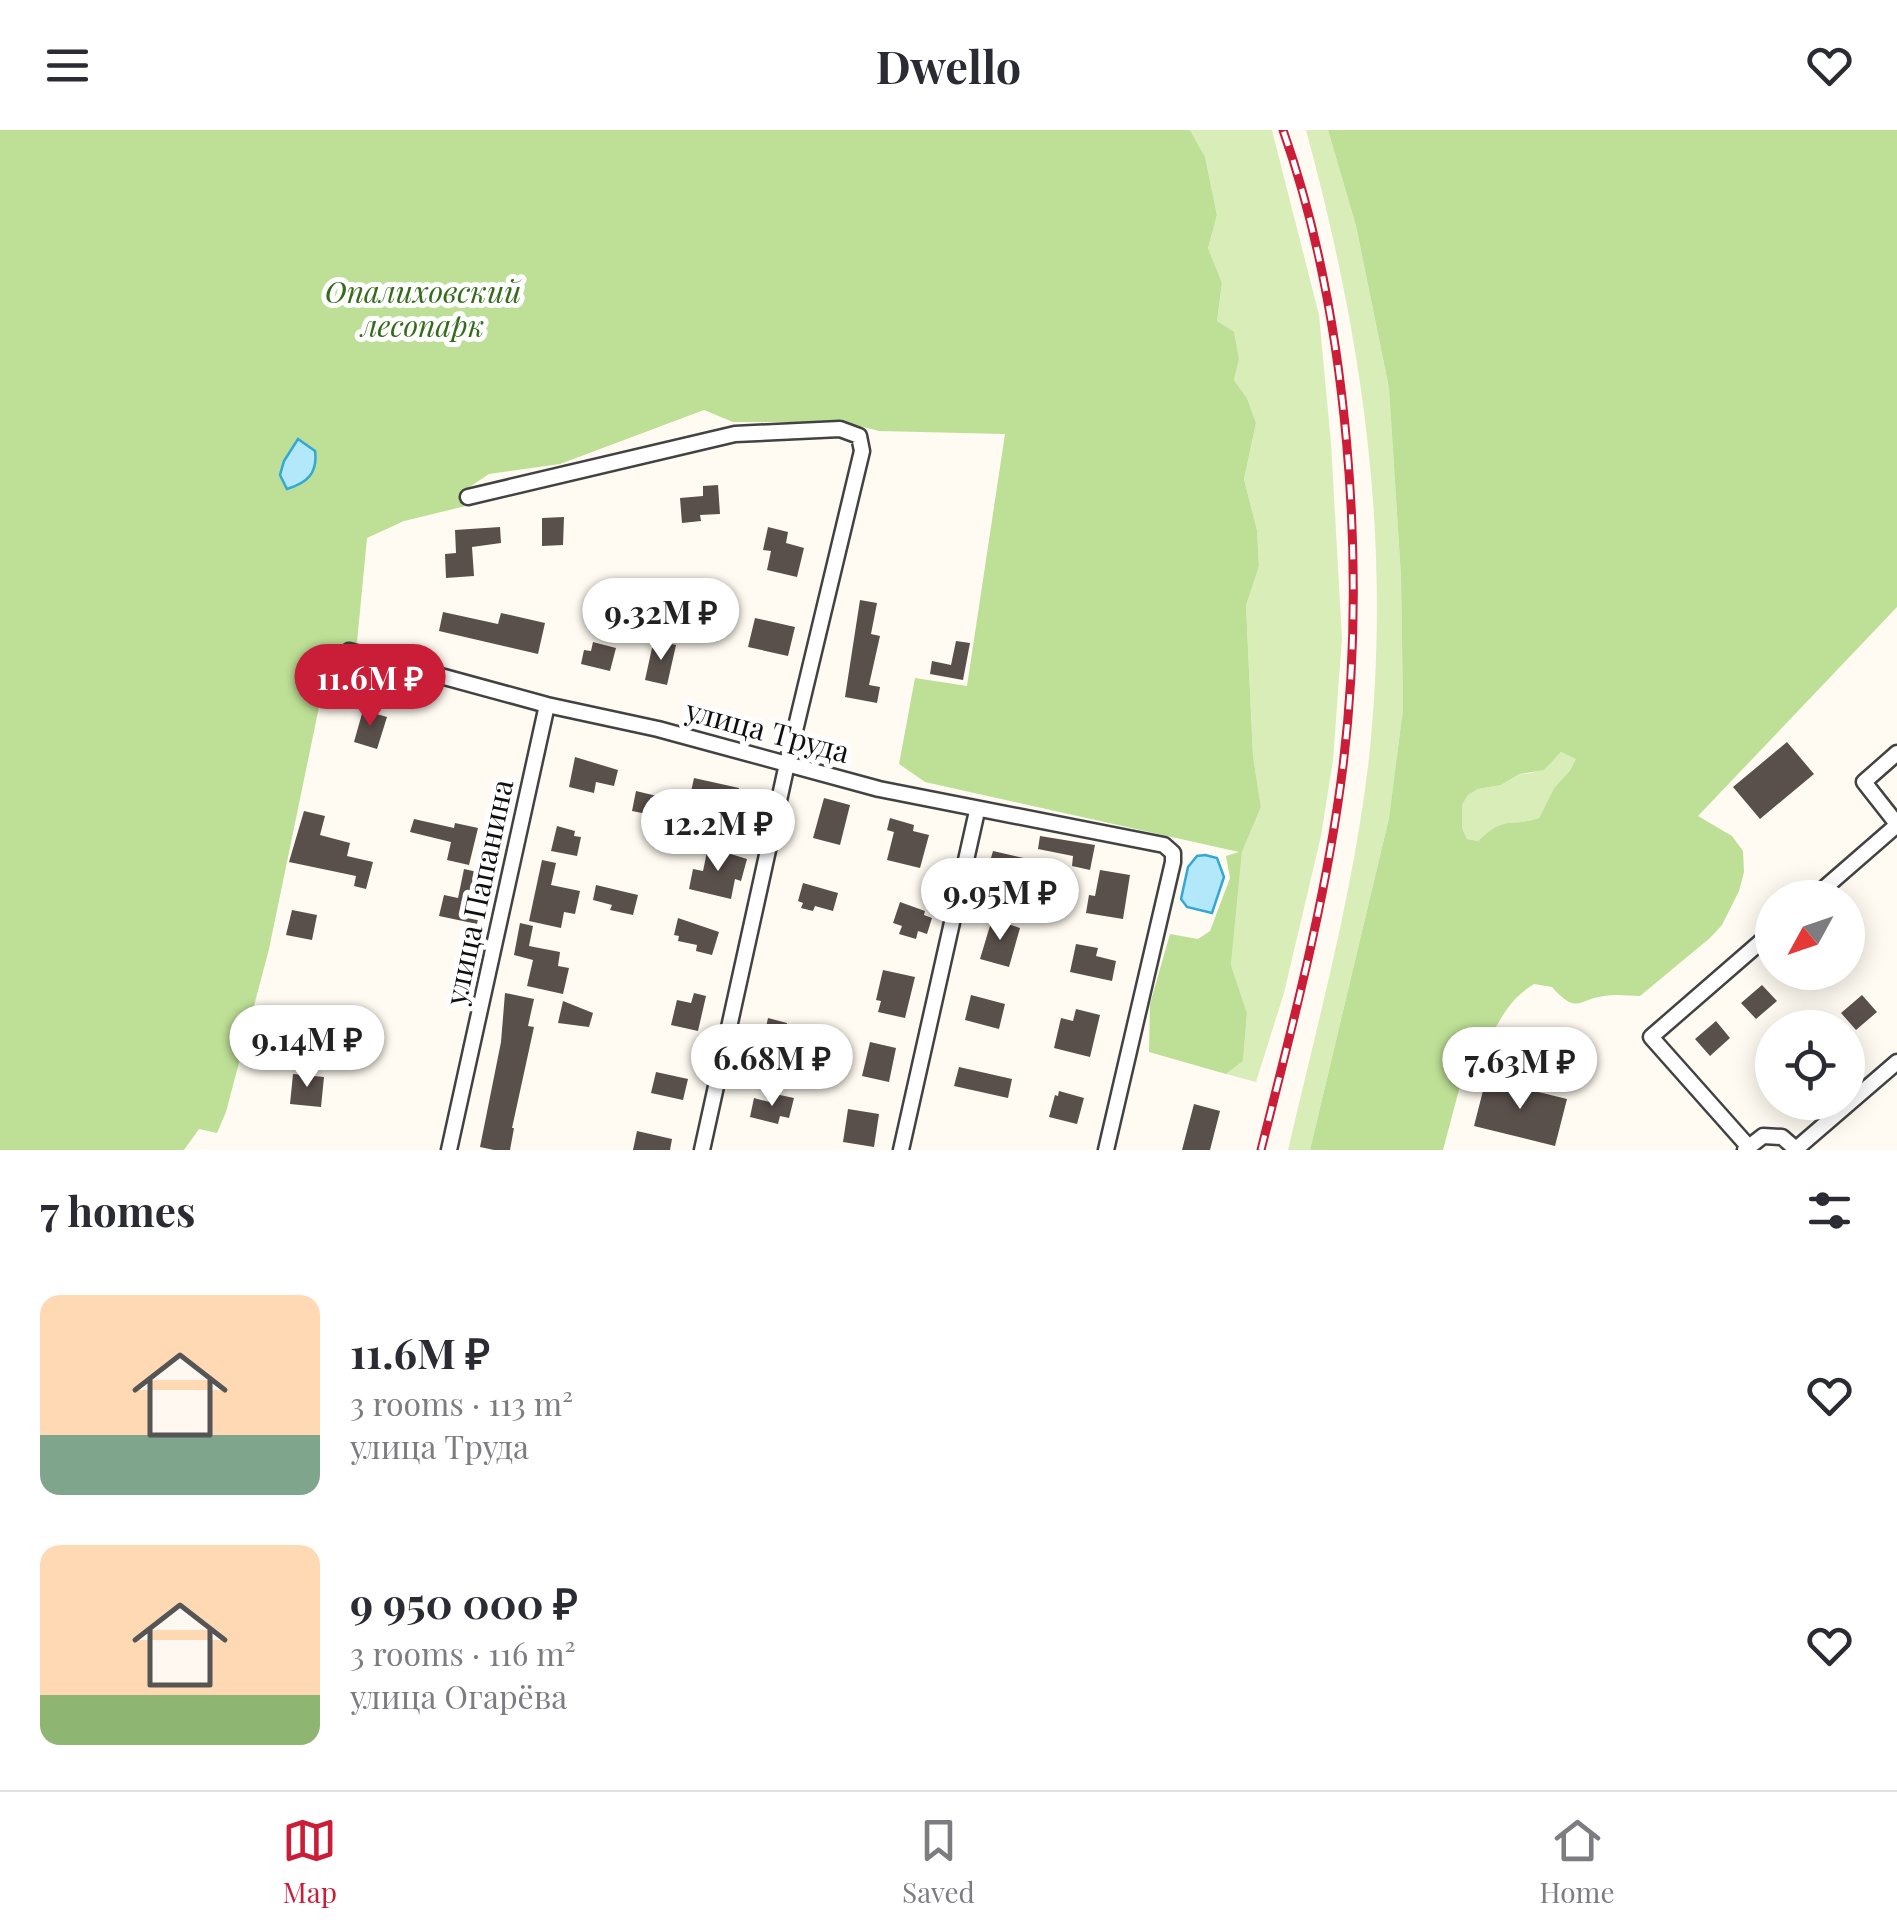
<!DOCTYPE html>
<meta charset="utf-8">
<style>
body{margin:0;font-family:"Playfair Display",serif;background:#f7f7f7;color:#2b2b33;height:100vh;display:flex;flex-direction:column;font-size:38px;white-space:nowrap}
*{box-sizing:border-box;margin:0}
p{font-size:32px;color:#7c7c81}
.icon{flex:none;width:55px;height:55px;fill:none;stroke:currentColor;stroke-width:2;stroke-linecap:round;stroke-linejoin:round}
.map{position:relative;height:1020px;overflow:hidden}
.details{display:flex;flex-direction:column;background:#fff;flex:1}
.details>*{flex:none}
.needle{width:65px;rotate:230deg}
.fabs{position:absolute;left:1755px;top:750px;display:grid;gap:20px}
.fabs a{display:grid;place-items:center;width:110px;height:110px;border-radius:50%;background:#fff;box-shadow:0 5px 25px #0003;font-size:50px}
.price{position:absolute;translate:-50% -85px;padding:0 22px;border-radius:35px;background:#fff;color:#222;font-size:32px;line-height:65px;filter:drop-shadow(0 2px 5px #0008)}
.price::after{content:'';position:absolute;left:50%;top:60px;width:30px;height:22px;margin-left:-15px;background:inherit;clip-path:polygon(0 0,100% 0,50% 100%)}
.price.active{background:#ca1d38;color:#fff}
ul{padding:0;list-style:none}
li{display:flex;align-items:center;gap:30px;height:250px;padding:0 40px}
li span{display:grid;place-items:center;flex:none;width:280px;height:200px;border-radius:20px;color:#555}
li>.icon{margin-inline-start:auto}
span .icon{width:120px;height:120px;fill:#fffc;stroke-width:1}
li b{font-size:42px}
h2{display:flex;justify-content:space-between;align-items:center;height:120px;padding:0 40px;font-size:42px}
header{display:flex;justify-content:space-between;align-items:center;height:130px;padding:0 40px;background:#fff;font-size:45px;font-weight:700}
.dock{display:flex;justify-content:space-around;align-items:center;height:140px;border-top:2px solid #e1e1e2;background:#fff;font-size:28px;color:#7c7c81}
.dock a{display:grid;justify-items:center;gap:5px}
.dock .active{color:#ca1d38}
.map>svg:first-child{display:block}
.green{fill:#d9edb8}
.forest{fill:#bedf96;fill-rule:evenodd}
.water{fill:#b3e7fa;stroke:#34a7d6;stroke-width:2.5}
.building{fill:#594f4b}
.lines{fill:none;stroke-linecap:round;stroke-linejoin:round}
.street-casing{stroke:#424242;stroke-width:19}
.street{stroke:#fff;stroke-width:14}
.rail-casing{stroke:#ca1d38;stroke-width:9}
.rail{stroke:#fff;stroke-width:5;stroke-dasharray:15;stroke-linecap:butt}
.labels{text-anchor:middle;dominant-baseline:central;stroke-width:10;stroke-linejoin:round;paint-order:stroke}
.park-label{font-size:30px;font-style:italic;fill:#346c1a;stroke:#fff}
.street-label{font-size:30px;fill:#0f0f0f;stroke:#fff}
</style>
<header><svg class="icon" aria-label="menu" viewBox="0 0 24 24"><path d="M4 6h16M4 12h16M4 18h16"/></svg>Dwello<svg class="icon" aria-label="heart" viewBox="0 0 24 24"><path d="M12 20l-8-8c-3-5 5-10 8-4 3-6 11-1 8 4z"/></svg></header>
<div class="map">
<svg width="1897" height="1020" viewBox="0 0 1897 1020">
<rect width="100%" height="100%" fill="#fffbf2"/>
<path class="green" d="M1190,0H1272L1319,185L1331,313L1342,508L1333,630L1321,706L1284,863L1256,952L1226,944L1243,931L1247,883L1231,835L1242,722L1261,677L1253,626L1246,476L1259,436L1257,400L1244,349L1256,293L1247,268L1234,250L1239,230L1217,191L1222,153L1208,118L1217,85L1205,27Z
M1306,0H1328L1356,96L1389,258L1401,447L1403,579L1389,688L1310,1020H1288C1318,891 1354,760 1369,628C1392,410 1363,210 1306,0Z
M1561,622L1577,629L1571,641L1554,658L1539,688C1507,698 1506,684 1478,711L1467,709L1462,698V675L1468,665L1478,659L1501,655L1521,644L1533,643Z"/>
<path class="forest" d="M0,0H1190L1205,27L1217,85L1208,118L1222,153L1217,191L1234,202L1239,230L1234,250L1247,268L1256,293L1244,349L1257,400L1259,436L1246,476L1253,626L1261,677L1242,722L1231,835L1247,883L1243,931L1226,944L1149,922L1150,874L1170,804L1198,809L1210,801L1230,748L1226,726L1239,722L925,652L899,634L915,548L967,556L1005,304L879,301L844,292H733L704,280L560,334L489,344L465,360L466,376L404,391L367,408L357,512L326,543L269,819L226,982L217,1003L199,999L184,1020H0Z
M1328,0H1897V477L1698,686L1732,706L1743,721L1744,742L1739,761L1722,795L1710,808L1640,866C1629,866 1616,864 1604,866C1577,870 1577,885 1552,857L1534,854C1507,871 1504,886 1487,911H1472L1443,1020H1310L1389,688L1403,579L1401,447L1389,258L1356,96ZM1561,622L1576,629L1570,641L1554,658L1539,688C1507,698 1506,684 1478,711L1467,709L1462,698V675L1468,665L1478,659L1501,655L1520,644L1544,640Z"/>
<path class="water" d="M298,309L315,321C318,343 307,353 287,359L280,345L284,331Z
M1205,725L1217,728L1224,747L1212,783L1187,777L1181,769L1188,737L1197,726Z"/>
<path class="building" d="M718,355L720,384L700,385L701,391L682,393L680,368L703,366V356Z
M564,387L563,415L542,416V388Z
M500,397L501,413L472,417L474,446L446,448L445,424L456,423L455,400Z
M768,397L788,402L786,413L804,418L797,447L767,440L771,421L763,420Z
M860,470L877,473L871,504L880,506L869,555L880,557L877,573L845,567Z
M443,482L498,494L501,483L545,493L538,524L439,501Z
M755,488L795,497L788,526L748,517Z
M657,511L676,515L667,555L645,550L652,518L656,519Z
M956,511L970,513L963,550L930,544L932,531L951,535Z
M593,512L616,518L610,541L581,534L584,520L591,521Z
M363,580L387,587L377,619L354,612Z
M1787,612L1814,644L1760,689L1733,657Z
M575,627L618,640L614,656L596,652L594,663L569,657Z
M694,648L739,658L734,681L709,675L707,685L687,680Z
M636,661L661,667L657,686L632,681Z
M824,668L850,675L840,715L813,708Z
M304,681L325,686L320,705L350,713L347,726L373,732L366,759L354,756L356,746L289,732Z
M890,688L914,695L913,701L929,705L920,738L887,730L894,702L887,700Z
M414,689L454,698L455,693L478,698L469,735L447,730L451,712L410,702Z
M557,696L575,701L574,706L581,707L577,726L551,721Z
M1040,706L1095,715L1090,740L1072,736L1073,726L1038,719Z
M708,717L747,729L741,751L735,749L731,769L689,759L693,739L703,741Z
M993,721L1041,732L1033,762L1010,755L1012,749L987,742Z
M542,730L556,733L551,755L580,761L575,784L564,782L561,798L529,791Z
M464,739L482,743L475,772L481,774L477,794L439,786L444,765L458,768Z
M1100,740L1130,745L1123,789L1086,783L1089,765L1095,766Z
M803,753L838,763L833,781L815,776L813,781L801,778L803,773L798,771Z
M596,755L638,765L633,785L610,780L612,775L593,770Z
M900,772L925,781L924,785L932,788L927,804L918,801L916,809L899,804L902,796L893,793Z
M292,780L317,785L312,810L286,805Z
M678,788L719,802L712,825L696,821L697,815L678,811L679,806L674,805Z
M992,789L1020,798L1009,837L980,829Z
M520,793L533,796L529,816L560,822L558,836L569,838L563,864L527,856L533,830L514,825Z
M1076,814L1098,818L1096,826L1116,831L1112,851L1070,842Z
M883,840L915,847L905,888L878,882L881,871L876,870Z
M1762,855L1777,871L1756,889L1741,873Z
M505,863L534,869L528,896L534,897L512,998H514L510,1020H494L480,1017L501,912Z
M694,863L706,866L698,901L671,895L677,870L691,873Z
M971,865L1005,874L999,899L965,890Z
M1862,865L1877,882L1856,900L1841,883Z
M563,871L593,883L589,897L558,893Z
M1076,879L1100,885L1090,927L1054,918L1061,888L1073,891Z
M768,888L787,893L786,898L804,903L799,921L786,918L784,926L761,920Z
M1716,891L1730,908L1710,926L1695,909Z
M870,912L896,918L889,952L862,946Z
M959,937L1012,949L1008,968L954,956Z
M656,942L688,949L683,970L651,963Z
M293,944L324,947L321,977L290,974Z
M1486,949L1567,969L1555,1016L1474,996Z
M1059,961L1084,968L1077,994L1049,987L1055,965L1058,966Z
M775,964L794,968L789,988L780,986L778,994L750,987L754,968L773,973Z
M1194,974L1220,981L1210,1020H1182Z
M848,979L879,984L874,1017L843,1012Z
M637,1001L672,1009L670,1020H633Z"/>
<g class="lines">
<defs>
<path id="street" d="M468,367L735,304L840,299L859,306L862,321L787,634L702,1020
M349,521L547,575L658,599L879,659L1164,715L1173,723V732L1106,1020
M1897,623L1864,652L1897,694
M1813,768L1897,695
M1747,1015L1651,907L1772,802
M1796,1019L1897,932
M449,1020L547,575
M901,1020L977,681
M1745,1020L1763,1006L1782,1007L1797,1020"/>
</defs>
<use href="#street" class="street-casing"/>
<use href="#street" class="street"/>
<defs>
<path id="rail" d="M1261,1020C1293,893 1327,766 1343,636C1367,439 1349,187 1283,0"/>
</defs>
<use href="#rail" class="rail-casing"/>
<use href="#rail" class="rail"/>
</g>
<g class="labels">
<g class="park-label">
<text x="423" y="161">Опалиховский<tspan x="423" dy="34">лесопарк</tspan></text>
</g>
<g class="street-label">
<text transform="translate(768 600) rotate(15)">улица Труда</text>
<text transform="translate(478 762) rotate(-78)">улица Папанина</text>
</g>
</g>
</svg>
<div class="fabs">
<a><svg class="needle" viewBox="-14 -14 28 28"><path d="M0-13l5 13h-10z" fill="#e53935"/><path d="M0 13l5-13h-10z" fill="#7c7c81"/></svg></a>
<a><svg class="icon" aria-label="locate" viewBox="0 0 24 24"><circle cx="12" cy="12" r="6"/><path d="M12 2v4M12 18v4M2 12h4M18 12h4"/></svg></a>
</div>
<b class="price" style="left:661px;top:533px">9.32M ₽</b>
<b class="price active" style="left:370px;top:599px">11.6M ₽</b>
<b class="price" style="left:718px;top:744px">12.2M ₽</b>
<b class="price" style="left:1000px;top:813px">9.95M ₽</b>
<b class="price" style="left:307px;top:960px">9.14M ₽</b>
<b class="price" style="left:772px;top:979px">6.68M ₽</b>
<b class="price" style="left:1520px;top:982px">7.63M ₽</b>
</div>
<section class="details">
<h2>7 homes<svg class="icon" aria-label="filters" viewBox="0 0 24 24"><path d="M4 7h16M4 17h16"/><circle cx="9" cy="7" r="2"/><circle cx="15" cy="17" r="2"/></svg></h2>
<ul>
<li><span style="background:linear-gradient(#ffd9b3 70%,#7fa58c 0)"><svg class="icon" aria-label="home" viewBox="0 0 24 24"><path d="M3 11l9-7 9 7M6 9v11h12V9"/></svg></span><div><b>11.6M ₽</b><p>3 rooms · 113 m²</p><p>улица Труда</p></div><svg class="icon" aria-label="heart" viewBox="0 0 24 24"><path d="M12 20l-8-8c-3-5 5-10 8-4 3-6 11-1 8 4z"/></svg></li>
<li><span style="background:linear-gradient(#ffd9b3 75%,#8fb573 0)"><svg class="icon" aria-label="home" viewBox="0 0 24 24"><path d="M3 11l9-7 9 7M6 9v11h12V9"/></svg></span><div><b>9 950 000 ₽</b><p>3 rooms · 116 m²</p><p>улица Огарёва</p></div><svg class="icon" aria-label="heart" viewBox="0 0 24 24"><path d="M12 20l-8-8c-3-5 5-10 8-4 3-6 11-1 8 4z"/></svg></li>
</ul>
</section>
<nav class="dock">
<a class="active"><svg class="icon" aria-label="map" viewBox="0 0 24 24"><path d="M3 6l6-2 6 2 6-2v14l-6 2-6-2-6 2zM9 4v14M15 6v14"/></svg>Map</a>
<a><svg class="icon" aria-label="saved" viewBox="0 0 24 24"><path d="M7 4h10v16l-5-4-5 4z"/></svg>Saved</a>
<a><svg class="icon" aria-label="home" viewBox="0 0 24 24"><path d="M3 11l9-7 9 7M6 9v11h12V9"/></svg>Home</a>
</nav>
